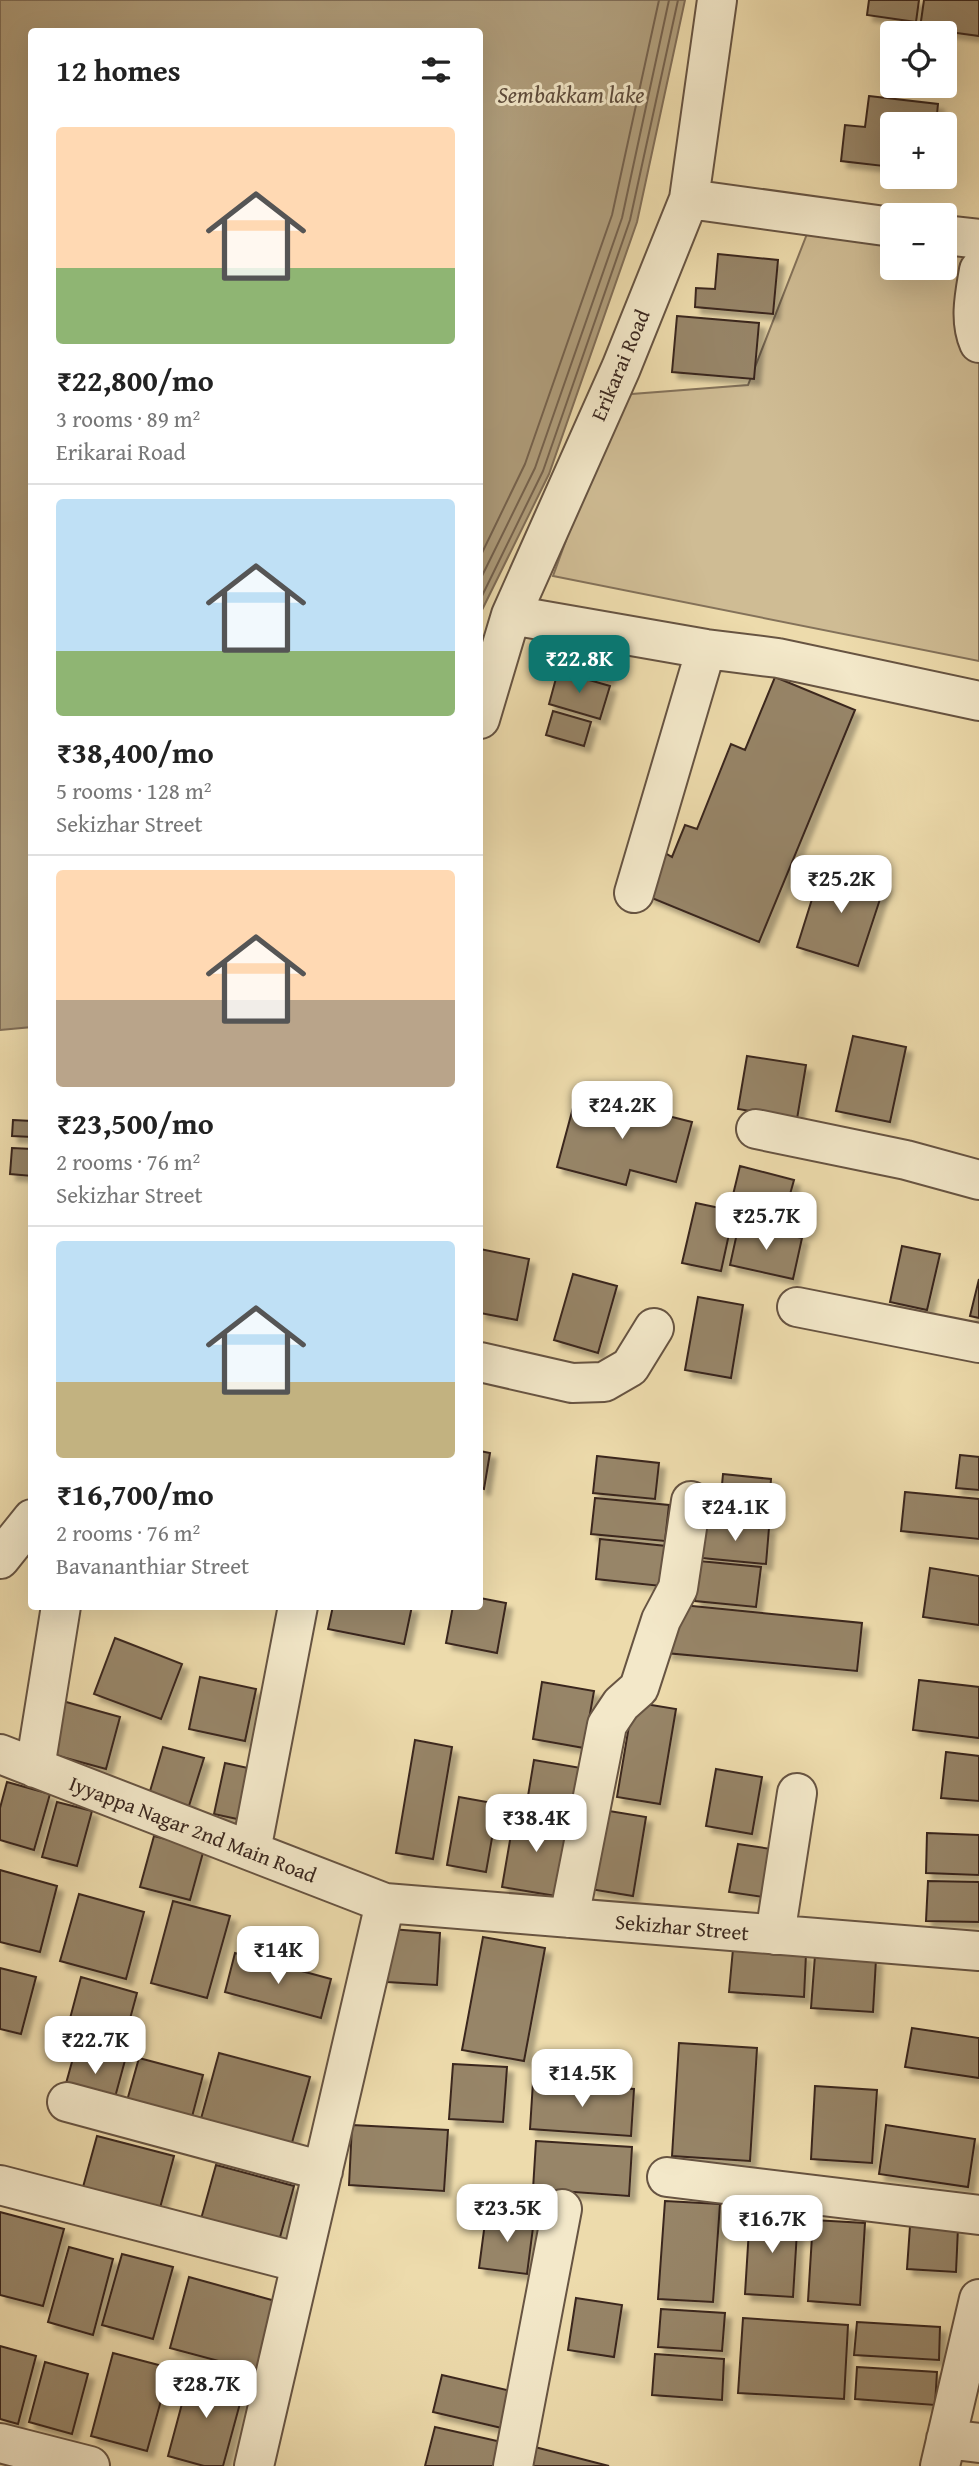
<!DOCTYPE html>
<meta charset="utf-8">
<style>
body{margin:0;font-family:"Gentium Book Plus",serif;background:#f2f2f2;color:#222;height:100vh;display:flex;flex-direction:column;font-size:26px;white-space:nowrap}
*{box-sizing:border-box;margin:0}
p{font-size:23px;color:#767676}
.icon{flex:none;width:38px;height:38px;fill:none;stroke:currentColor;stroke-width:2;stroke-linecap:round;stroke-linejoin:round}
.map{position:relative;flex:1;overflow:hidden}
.details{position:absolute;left:28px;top:28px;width:455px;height:1582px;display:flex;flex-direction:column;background:#fff;border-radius:7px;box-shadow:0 7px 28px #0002}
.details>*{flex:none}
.fabs{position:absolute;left:880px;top:21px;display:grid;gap:14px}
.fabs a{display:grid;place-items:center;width:77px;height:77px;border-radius:7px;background:#fff;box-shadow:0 7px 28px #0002;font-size:35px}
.price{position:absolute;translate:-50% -60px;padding:0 16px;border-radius:14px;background:#fff;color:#222;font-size:23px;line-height:46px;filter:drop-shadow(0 2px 4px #0008)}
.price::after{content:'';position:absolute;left:50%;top:42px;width:21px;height:16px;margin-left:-10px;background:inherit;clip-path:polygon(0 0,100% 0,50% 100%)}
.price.current{background:#0f766e;color:#fff}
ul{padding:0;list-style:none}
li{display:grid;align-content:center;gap:14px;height:371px;padding:0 28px}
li+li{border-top:2px solid #e0e0e0}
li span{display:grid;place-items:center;height:217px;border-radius:7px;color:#555}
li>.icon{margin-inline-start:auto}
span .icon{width:126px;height:126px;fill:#fffc;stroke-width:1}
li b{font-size:30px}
h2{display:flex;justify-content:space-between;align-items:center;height:84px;padding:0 28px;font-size:30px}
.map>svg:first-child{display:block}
.green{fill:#cfbc94;stroke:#84725a;stroke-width:2}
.water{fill:#b09e7c;stroke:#816e57;stroke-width:2}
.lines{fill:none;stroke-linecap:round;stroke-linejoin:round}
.shore{stroke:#75624e;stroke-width:2}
.building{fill:#978568;stroke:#3a271f;stroke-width:2;filter:url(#shadow)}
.minor-casing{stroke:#675442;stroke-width:42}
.minor{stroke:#f3e8c9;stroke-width:38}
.labels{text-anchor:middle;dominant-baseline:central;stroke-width:6;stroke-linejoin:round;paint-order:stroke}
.street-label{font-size:21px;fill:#3a271f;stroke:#f3e8c9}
.water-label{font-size:23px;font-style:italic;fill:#5d4b3b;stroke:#f3e8c9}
</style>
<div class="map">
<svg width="979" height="2466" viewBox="0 0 979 2466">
<defs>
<filter id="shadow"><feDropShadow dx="6" dy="6" stdDeviation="2" flood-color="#0004"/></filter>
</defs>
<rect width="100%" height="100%" fill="#eddbac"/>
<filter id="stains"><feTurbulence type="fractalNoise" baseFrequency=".00286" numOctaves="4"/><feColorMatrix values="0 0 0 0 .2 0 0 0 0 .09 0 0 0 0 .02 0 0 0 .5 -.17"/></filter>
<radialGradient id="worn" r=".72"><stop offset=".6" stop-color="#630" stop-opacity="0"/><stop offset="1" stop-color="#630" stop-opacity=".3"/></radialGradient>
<path class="green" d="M814,216L892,227V268H945V235L979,239V661L553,576L619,395L748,385Z"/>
<path class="water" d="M0,0H685L637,222L549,474L480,614V32H32V1027L0,1030Z"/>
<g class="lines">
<path class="shore" d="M480,557L525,464L612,215L659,0
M480,580L535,468L622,218L669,0
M480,600L543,471L630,220L678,0"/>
</g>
<path class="building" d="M869,0H919L916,22L867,15Z
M924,0H979V36L920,28Z
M869,96L938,104L936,124H892V167L841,161L845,125L865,127Z
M718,254L778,260L773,314L695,307L696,288L715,289Z
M677,316L759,323L754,379L672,372Z
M574,644L614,655L607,680L567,669Z
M558,671L610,686L600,719L549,704Z
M775,677L855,710L759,942L647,896L665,853L672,857L685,825L697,829L731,744L745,750Z
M553,711L591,722L584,746L546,735Z
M823,864L885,884L858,966L797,947Z
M853,1036L906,1047L890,1122L836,1111Z
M747,1056L806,1065L797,1119L738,1109Z
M577,1093L692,1122L676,1182L630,1170L626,1185L557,1167Z
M13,1120L32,1121V1137L12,1136Z
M12,1148L32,1149V1176L10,1174Z
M740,1166L794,1180L784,1216L731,1203Z
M696,1203L734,1211L721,1271L682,1263Z
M739,1224L802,1238L793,1279L730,1265Z
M902,1246L940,1254L927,1310L890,1302Z
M480,1249L529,1259L517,1320L480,1313Z
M573,1274L617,1286L598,1353L554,1340Z
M979,1279V1318L970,1316Z
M698,1297L743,1305L731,1378L685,1370Z
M480,1451L490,1453L484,1489L480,1488Z
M960,1455L979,1457V1490L956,1488Z
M597,1456L659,1463L655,1499L593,1493Z
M723,1474L771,1479L768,1522L719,1517Z
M905,1492L979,1499V1539L901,1531Z
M595,1498L669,1505L665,1541L591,1534Z
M705,1521L769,1528L766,1564L702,1558Z
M600,1539L666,1546L661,1586L596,1579Z
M699,1561L761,1567L756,1607L695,1601Z
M930,1568L979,1576V1625L923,1617Z
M480,1598L506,1603L497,1653L446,1643L453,1606H480Z
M672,1604L862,1623L857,1671L666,1653Z
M333,1606H412L404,1644L328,1629Z
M115,1638L182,1664L161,1719L94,1694Z
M200,1677L256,1689L245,1741L189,1729Z
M919,1680L979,1687V1738L913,1730Z
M542,1682L594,1691L584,1748L533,1739Z
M59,1700L120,1717L106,1769L44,1752Z
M633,1702L676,1709L660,1804L617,1797Z
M415,1740L452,1747L433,1859L396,1853Z
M163,1747L204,1758L188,1809L148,1798Z
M946,1752L979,1756V1801L941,1798Z
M534,1760L581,1768L574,1809L527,1802Z
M225,1763L262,1771L251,1822L214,1814Z
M716,1769L762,1777L752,1834L706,1826Z
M7,1782L50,1794L34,1850L0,1840V1808Z
M459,1797L498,1804L486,1872L447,1865Z
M57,1802L92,1811L77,1866L42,1857Z
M603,1810L646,1817L633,1896L590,1889Z
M515,1811L569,1820L556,1896L502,1887Z
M927,1833L979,1835V1875L926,1873Z
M154,1836L204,1849L190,1900L140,1887Z
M738,1844L778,1850L770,1898L729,1892Z
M0,1870L57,1886L40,1952L0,1942Z
M928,1881L979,1882V1922L926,1921Z
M79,1894L144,1912L126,1979L60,1961Z
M173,1901L230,1916L207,1998L151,1983Z
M391,1929L440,1933L437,1985L387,1982Z
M483,1937L545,1948L524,2061L462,2050Z
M733,1949L806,1954L804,1997L729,1992Z
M235,1953L331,1979L321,2018L225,1992Z
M815,1955L876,1959L873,2012L811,2008Z
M0,1968L36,1977L21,2034L0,2029Z
M81,1977L137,1993L124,2041L68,2026Z
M912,2028L979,2038V2078L905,2067Z
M78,2040L127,2053L111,2112L62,2098Z
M679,2043L757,2048L750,2161L672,2156Z
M219,2053L310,2077L290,2150L199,2126Z
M139,2058L203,2075L188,2132L123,2115Z
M453,2064L507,2067L503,2122L449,2119Z
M533,2082L634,2089L631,2136L530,2129Z
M815,2086L877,2090L872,2163L811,2159Z
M352,2125L448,2130L444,2191L349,2185Z
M886,2125L975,2139L968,2187L879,2174Z
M97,2136L174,2156L160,2208L83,2187Z
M536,2141L632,2147L629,2196L533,2189Z
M216,2165L294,2186L279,2241L201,2219Z
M665,2201L720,2204L713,2302L658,2299Z
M0,2212L64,2229L43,2306L0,2295Z
M750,2213L798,2215L793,2297L745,2294Z
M486,2215L534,2220L527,2274L479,2268Z
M813,2220L865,2223L860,2305L808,2301Z
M910,2226L958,2228L956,2272L907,2269Z
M69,2247L113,2259L93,2335L48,2322Z
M122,2254L173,2267L153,2339L102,2325Z
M189,2277L279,2302L260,2372L170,2348Z
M576,2298L622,2305L614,2357L568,2350Z
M661,2309L725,2313L722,2351L658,2347Z
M743,2318L848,2325L844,2399L738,2393Z
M857,2322L940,2327L939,2360L854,2355Z
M0,2346L36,2356L18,2424L0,2419Z
M113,2353L170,2368L147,2451L91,2436Z
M655,2354L724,2359L722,2400L652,2395Z
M45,2362L88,2374L72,2434L29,2422Z
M857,2367L937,2372L935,2405L855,2399Z
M191,2370L245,2385L223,2466H204L168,2456Z
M442,2375L515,2392L506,2429L433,2412Z
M435,2427L506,2443L500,2466H425Z
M527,2445L609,2466H521Z"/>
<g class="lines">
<defs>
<path id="minor" d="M689,199L892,227
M945,235L979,239
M979,270C975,294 969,320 979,343
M511,615L706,649L778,658L979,701
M480,719L511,615L621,368L689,199L717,0
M634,893L706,649
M756,1129L906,1160L979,1180
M797,1307L979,1343
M480,1362L572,1383L604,1382L630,1367L654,1328
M0,1559L32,1519
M0,1754L385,1903L979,1951
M35,1768L61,1606
M251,1851L298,1606
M569,1918L607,1725L621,1704L639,1688L661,1620L678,1588L691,1501
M775,1935L797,1793
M67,2102L323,2171
M667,2177L979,2215
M0,2185L301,2263
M946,2439L979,2443
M0,2443L90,2466
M254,2466L385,1903
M513,2466L562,2209
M940,2466L979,2299"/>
</defs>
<use href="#minor" class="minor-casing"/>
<use href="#minor" class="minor"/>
</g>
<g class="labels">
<g class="street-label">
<text transform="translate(620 365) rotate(-67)">Erikarai Road</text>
<text transform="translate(193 1829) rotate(21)">Iyyappa Nagar 2nd Main Road</text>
<text transform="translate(682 1927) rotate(5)">Sekizhar Street</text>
</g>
<g class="water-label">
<text x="571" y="94">Sembakkam lake</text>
</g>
</g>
<rect width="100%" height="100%" filter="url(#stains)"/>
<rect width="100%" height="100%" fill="url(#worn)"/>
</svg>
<div class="fabs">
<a><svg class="icon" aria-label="locate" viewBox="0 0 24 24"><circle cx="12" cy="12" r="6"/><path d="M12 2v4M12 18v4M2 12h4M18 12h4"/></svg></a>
<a>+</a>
<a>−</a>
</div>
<b class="price current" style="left:579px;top:695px">₹22.8K</b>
<b class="price" style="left:841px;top:915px">₹25.2K</b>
<b class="price" style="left:622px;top:1141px">₹24.2K</b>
<b class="price" style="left:766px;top:1252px">₹25.7K</b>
<b class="price" style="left:735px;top:1543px">₹24.1K</b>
<b class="price" style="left:536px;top:1854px">₹38.4K</b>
<b class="price" style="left:278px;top:1986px">₹14K</b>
<b class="price" style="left:95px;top:2076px">₹22.7K</b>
<b class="price" style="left:582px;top:2109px">₹14.5K</b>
<b class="price" style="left:507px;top:2244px">₹23.5K</b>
<b class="price" style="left:772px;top:2255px">₹16.7K</b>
<b class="price" style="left:206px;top:2420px">₹28.7K</b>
<section class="details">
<h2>12 homes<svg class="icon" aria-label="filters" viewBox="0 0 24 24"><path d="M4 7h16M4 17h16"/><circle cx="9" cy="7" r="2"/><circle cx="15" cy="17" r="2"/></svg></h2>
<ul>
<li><span style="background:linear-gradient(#ffd9b3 65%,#8fb573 0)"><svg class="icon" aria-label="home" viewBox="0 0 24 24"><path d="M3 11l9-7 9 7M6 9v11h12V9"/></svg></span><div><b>₹22,800/mo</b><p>3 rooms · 89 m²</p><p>Erikarai Road</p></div></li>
<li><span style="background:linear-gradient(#bfe0f5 70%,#8fb573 0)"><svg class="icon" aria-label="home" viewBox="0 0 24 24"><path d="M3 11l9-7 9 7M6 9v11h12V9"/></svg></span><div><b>₹38,400/mo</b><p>5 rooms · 128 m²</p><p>Sekizhar Street</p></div></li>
<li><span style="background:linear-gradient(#ffd9b3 60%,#b9a48a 0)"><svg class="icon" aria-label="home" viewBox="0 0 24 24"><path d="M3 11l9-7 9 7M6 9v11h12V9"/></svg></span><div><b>₹23,500/mo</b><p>2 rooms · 76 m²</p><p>Sekizhar Street</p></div></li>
<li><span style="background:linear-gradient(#bfe0f5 65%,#c2b280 0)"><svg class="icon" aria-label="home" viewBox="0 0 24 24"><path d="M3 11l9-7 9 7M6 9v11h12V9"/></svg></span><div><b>₹16,700/mo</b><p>2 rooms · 76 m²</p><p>Bavananthiar Street</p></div></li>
</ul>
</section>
</div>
